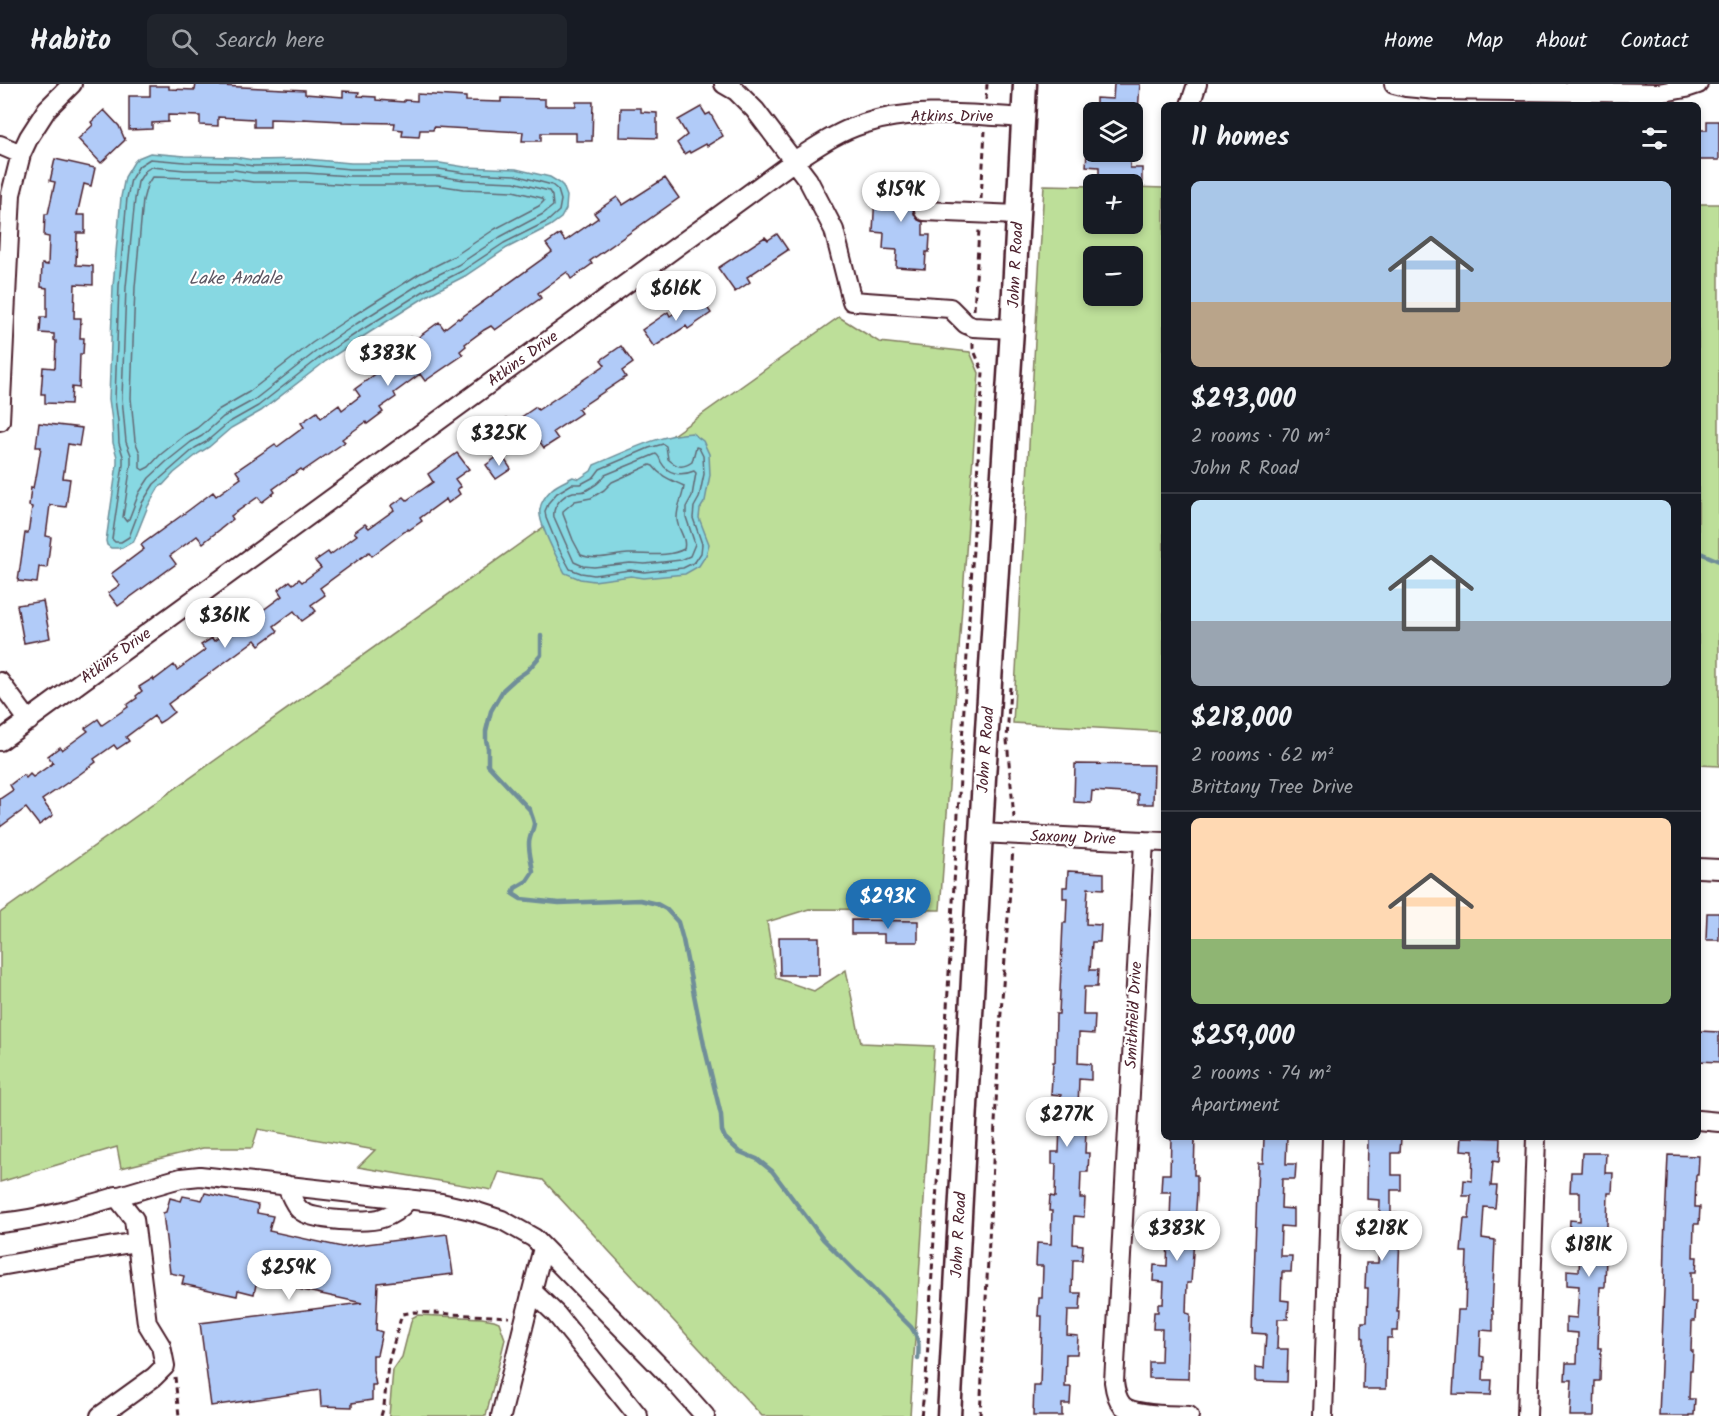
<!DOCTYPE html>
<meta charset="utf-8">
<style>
body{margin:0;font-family:Kalam,sans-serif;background:#20242c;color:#f1f3f6;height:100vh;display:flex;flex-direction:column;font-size:22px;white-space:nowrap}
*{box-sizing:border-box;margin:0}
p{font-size:20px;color:#9ea1a6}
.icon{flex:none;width:33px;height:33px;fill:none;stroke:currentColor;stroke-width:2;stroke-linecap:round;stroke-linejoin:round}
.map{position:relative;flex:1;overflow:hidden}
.sheet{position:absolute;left:1161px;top:18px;width:540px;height:1038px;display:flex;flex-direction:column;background:#171b24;border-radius:9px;box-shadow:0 3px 9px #0003}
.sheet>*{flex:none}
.fabs{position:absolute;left:1083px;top:18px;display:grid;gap:12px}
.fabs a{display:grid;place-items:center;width:60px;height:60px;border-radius:9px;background:#171b24;box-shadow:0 3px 9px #0003;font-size:30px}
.price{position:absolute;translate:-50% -51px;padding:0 14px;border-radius:21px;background:#fff;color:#222;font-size:20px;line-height:39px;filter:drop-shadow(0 2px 3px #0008)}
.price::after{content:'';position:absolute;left:50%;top:36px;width:18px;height:14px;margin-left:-9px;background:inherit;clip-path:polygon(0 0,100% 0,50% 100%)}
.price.on{background:#1f6fb2;color:#fff}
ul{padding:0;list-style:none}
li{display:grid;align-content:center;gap:12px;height:318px;padding:0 30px}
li+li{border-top:2px solid #363941}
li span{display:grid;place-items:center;height:186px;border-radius:9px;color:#555}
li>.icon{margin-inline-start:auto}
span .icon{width:108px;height:108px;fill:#fffc;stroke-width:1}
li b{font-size:26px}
h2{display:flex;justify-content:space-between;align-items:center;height:72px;padding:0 30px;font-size:26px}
header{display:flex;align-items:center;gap:36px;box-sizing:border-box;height:84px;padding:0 30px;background:#171b24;border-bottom:2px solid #363941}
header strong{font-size:28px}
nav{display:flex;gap:33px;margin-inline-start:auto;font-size:21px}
.search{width:420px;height:54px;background:#20242c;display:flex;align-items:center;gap:15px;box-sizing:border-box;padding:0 21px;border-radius:9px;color:#9ea1a6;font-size:22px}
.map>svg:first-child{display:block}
.green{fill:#bddf99;stroke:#847f62;stroke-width:1.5;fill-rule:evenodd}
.water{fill:#87d8e2;stroke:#6f8e99;stroke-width:1.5}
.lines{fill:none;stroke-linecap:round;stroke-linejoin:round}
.shore{stroke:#626974;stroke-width:1.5}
.stream{stroke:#6f8e99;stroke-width:4.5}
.building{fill:#b1cbf8;stroke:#4a1f2b;stroke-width:1.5}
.minor-casing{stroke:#4a1f2b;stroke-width:22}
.major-casing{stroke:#4a1f2b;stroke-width:27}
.path{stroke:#4a1f2b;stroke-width:3;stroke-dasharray:6 4.5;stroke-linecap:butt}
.minor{stroke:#fff;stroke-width:18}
.major{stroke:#fff;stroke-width:22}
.labels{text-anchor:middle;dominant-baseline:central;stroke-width:4.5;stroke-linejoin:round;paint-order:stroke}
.street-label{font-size:16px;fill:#4a1f2b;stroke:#fff}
.water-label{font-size:18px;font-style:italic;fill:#5c5662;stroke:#fff}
</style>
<header>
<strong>Habito</strong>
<div class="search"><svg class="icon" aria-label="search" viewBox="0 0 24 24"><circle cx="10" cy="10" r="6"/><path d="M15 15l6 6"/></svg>Search here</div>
<nav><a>Home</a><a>Map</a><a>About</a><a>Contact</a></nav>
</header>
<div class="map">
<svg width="1719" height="1332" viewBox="0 0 1719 1332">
<rect width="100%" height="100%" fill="#fff"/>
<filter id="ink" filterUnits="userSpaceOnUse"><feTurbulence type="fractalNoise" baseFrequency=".0167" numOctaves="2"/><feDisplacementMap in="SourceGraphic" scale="12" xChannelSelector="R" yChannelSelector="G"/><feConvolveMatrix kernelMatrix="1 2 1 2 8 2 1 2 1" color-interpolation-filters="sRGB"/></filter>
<g filter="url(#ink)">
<path class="green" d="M1044,101L1093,102L1094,140H1132L1133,103L1164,104V648L1013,639ZM1094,172H1132V212H1094Z
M1698,120H1719V682L1698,681Z
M839,233L879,258L970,268L979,289L940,826L809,825L767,838L776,894L814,907L846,886L861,959L934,962L910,1332H762L543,1096L499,1088L492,1106L358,1083L375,1066L258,1045L252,1064H203L121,1084L117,1063L0,1098V829Z
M417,1231L482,1234L494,1236L499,1238L505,1255L486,1332H389L393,1286L402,1273L412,1234Z"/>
<path class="water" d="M150,69L185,72L235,73L253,76L306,75L351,79H440L465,83L516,85L550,93L560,99L563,102L567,112L566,125L561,134L550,142L507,164L465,192L430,210L364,252L326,277L261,327L231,344L209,363L199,369L174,389L163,401L159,403L148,422L134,457L122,464H111L107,461L106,457L117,380V373L113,359L112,337L109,315L113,202L121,113L125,93L134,78L138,74Z
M692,349L703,357L709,370L710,391L705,417L700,425L699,434L709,460L706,471L699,482L685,490L644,494L631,492L594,497L580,495L565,489C558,476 537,438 540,425C541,417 547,410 552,405C558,400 566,397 573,393L579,395L591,387L594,381C626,368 656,351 692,349Z"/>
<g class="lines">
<path class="shore" d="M150,75L185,78L235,79L253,82L306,81L350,85H439L465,89L515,91L552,101L558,106L561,116L559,127L548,137L504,159L462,187L427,205L360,247L322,272L258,322L228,339L206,358L195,364L154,400L142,419L129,453L121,458H115L112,455L123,381V372L119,359L118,337L115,315L119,202L127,114L131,95L139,82Z
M151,83L185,86H234L253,89H306L350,92H438L464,96L514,98L549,107L552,112L553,122L543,130L500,153L458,181L423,198L356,240L318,266L254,316L223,333L202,352L191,358L166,378L149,394L139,409L129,435L126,437L123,433L131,380V371L126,358L122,314L126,203L135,115L138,98L145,87Z
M152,93L233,95L253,98H305L350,101H437L463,105L513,107L542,114L544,117L539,122L495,145L453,173L419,190L351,233L312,259L249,308L218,326L197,344L185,351L160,371L149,383L143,386L140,384V369L135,357L131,314L135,203L143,116L147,101Z
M663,360L666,362L668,375C677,383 682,385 692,378L696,363L699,364L703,372L704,390L699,414L694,423L693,434L702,460L701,469L695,478L683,484L644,488L630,486L594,491L581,489L570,485L558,463L546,434L545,427L549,418L557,409L572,400H581L594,393L600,385L649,364Z
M656,370C659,372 660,375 661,378C668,391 682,392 694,387L696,389L692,412L686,423V433L695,460L690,472L681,476L645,480L630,479L594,483L583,482L574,478L554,433C552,422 563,411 573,408C578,407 582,409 587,406C594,402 601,398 605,391Z
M650,381L653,382C662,394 672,396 684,402C683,414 676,423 677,436C678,446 687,454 684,465C668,474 645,469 628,470C613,471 595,477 581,471L573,456L563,430V427L575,417L591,414L604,406L612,398Z"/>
<path class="stream" d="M1698,468L1719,477
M541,552V571L527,587L514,596L503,606L491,627L486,647V656L488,664V681L530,726C531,731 534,736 534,740C533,747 529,753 529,760C529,770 532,779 533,788L527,797L515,804L513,810L521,815L559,819L640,816L657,820L666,825L678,838L683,856L704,961L721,1031L722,1047L725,1054L740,1068L757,1075L772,1087L823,1155L911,1243C920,1256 919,1260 918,1275"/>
</g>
<path class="building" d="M196,0H222L221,2L305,6V10L343,13V7L359,8L358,12L376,13V16L404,18V16L417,17V10L466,13V17L501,18V14L545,15V22H576V18H593L592,57H576V49H541V57H522L523,48L434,43L433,46H420L419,53L402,52L403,46L394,45L395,39L342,38V37L303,35V36L270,35V43H254V35L218,33V42L200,41V32L168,31V38L152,39V45L129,46V12H150V2H169V5L195,6Z
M1114,0H1140L1138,28H1096V14L1113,15Z
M701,23L706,31L710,29L723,52L707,62L706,60L690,69L689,67L684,70L677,59L687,51L678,36Z
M621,24H641V28L657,29V54L620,53Z
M104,26L119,42L125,56L101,79L78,55L93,41L91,38Z
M1707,37H1719V76H1698V46H1707Z
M1087,68H1131L1130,84H1142V99L1099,97V83L1086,82Z
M55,75L95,84L91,102L84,100L77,131H85V149H77L76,181L93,182V201L75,200L74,234H81L80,254H84L83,270H80L79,304L72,303L71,320L45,319V310H41L43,283L55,284L56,257L54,256V250L40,249L41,233H47V204L41,203L42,180L48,181L49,153L44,152L45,130H48L55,98L50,97Z
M665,94L679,114L590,177L592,180L571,195L567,188L538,209L541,214L495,246L491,242L484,246L465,260L466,262L460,267L463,271L425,297L420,290L394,309L396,313L380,324L383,328L367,340L366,338L342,355L345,358L303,387L301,385L273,405L275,408L262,418L258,413L231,432L233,435L203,459L197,452L170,472L176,480L118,522L108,509L120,501L111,490L144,465L141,461L189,426L213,408L216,412L241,394L236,387L275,360L277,363L304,343L301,339L317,328L321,334L339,321L342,326L360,312L355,305L404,269L399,262L410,253L413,257L439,238L444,245L458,234L459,235L552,168L546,160L560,150L565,157L598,134L594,129L617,113L623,121Z
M870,98L908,100V103L925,104V116L919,117L915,121L913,127L918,136L923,138V151H930L929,168H926L925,185L896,183L897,166L883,165L884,149L873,148L875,111L869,110Z
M777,150L788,166L747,193L750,198L735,208L718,184L765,153L768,156Z
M699,212L711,229L688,245L686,242L654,263L642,246L668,228L670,232Z
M621,262L633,279L622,287L626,293L578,325L581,329L553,348L558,355L544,364L529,342L493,367L482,351L489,345L487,343L498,336L500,338L507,334L511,340L536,323L538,326L605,281L601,276Z
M39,339L82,344L79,362L68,360L63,394L70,395L66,423L50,421L46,452L51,453L47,484L39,483L37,499L18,497L25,449H28L32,423L29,422L31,403L33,404L35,394H36L41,363H36Z
M457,369L469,385L455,395L461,403L457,405L460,410L448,419L446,415L420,434L422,437L409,446L408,445L372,472L369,468L320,504L325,511L311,521L316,527L302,537L294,527L274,542L278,547L259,561L255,556L168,620L174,628L164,636L159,639L154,632L126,653L129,657L117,665L114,661L94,675L96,678L80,690L42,716L53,731L39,741L26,724L0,743V715L13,706L10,701L23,691L26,694L30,690L33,693L53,679L48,672L60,663L62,666L88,647L85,644L98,635L102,641L128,623L127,621L137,614L136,612L142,607L139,603L153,594L154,596L174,581L177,586L205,566L201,561L212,554L214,557L252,529L255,532L282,512L278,506L290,497L293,500L299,495L302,498L321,484L315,477L328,468L330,471L357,451L354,448L365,440L369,444L394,426L391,422L404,413L407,416L433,398L428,390Z
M501,370L511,385L496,395L486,381Z
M43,517L50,554L24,559L17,521Z
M1075,680L1154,681L1153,720H1138V710L1092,707L1091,719L1074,718Z
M1068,787L1104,789V805L1088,804L1086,840L1101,841L1100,858H1092L1090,886H1098L1097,903H1084L1083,931H1095L1094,950L1079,949L1078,979L1091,980V996L1079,995L1078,1024L1087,1025L1085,1069H1089L1088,1088H1081L1080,1114H1085L1084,1133L1074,1132L1073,1160L1083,1161L1082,1176H1073L1072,1209H1081L1080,1226H1068L1067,1251L1078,1252L1077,1270H1066L1065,1303H1071L1070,1320H1062V1332H1033L1034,1302H1040L1042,1232H1038L1039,1214H1042L1043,1182H1036L1037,1159L1051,1160L1052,1127H1049L1050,1112L1055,1113L1056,1080H1052V1068H1059L1061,1011L1051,1010L1053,978H1055L1056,930H1059L1063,839H1066L1067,814H1063V803H1067Z
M1707,829H1719V856H1706Z
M851,836L918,837V858H884V850H851Z
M779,853H819V891H780Z
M1698,947L1719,948V978L1698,977Z
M1171,1053H1195L1194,1091H1197V1109L1191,1199H1187L1186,1229L1190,1230L1188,1295L1149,1294V1278H1161L1162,1245H1153L1154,1228H1158V1220H1163L1164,1198L1153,1197L1154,1181L1167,1182L1168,1153L1158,1152V1135L1170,1136L1171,1108H1161L1162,1090H1170Z
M1264,1053H1287L1286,1080H1296L1295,1095H1282L1281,1124L1293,1125V1143L1281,1142L1280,1172H1292L1291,1188H1282L1281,1216L1289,1217L1288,1235H1278L1277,1265H1288L1287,1298L1255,1297V1283L1264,1284L1266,1250L1252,1249L1258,1079H1263Z
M1368,1053H1401L1400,1069H1392V1091H1401V1106H1391V1129L1401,1130V1137H1410L1409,1153L1400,1152L1397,1227H1399L1398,1247H1392V1254H1387L1386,1305H1363L1364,1254L1362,1253V1238H1367L1368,1204H1365L1366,1179H1378L1380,1116L1367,1115Z
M1462,1053L1500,1054L1499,1078L1493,1077L1491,1102H1497L1495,1124L1484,1123L1482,1154L1495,1156L1492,1227H1493V1247L1481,1246L1480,1272L1484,1273L1483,1296H1492L1491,1311L1453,1310L1458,1226H1465L1467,1168H1461L1464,1135H1469L1471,1112H1463L1464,1096L1472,1097L1473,1067L1461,1066Z
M1582,1069H1606L1605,1089H1613L1612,1109H1608L1605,1203H1600L1598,1264H1601L1600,1297H1595L1594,1332H1570L1572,1296H1565L1566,1279H1577L1578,1249L1566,1248V1233L1577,1234L1579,1202L1567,1201V1186L1579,1187L1581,1154L1569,1153L1570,1136L1580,1137V1108H1570L1571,1088H1581Z
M1668,1071L1699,1072L1698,1091H1696L1695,1123H1700L1699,1140H1694L1693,1173H1697L1696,1188H1691V1218H1696L1695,1237H1692L1691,1267H1693L1692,1286H1690L1689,1315H1695L1694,1331H1689V1332H1659L1664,1206L1665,1160H1664Z
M205,1109L258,1121L257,1129L273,1132L269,1147L342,1163L447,1150L453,1190L378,1199L376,1246L382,1248L377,1271H373V1286L376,1301H372V1316L352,1319V1323L321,1322L320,1306L211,1322L200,1239L362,1219L257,1196L254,1210L238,1206L237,1212L182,1200L184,1192L170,1189L163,1129L166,1128L170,1114L181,1117L183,1112L202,1116Z"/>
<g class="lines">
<defs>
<path id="minor" d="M724,0L736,7L755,26L808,96L834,146L852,217L950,224L966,240L973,243L1012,245
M1394,0L1406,3L1437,6L1658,9L1686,4L1698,0
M1190,21L1197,0
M0,61L21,70
M924,127L1018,131
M0,337L11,110L21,70L29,53L47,25L72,0
M0,598L29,637
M0,657L794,77C816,63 837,48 863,40C913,23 972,31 1024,34
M981,749L1164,758
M1144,757L1114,1298C1115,1306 1117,1315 1122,1321C1133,1332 1172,1331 1189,1332
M1698,784L1719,785
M1698,1036L1719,1038
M286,1101C290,1109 294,1121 300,1126C311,1137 368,1139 382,1134C393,1131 402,1123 409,1115
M0,1139C61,1133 122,1110 181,1094L200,1092L441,1119L471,1126L502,1136L534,1154L673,1296L705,1332
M0,1182L136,1158
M532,1207L543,1164
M100,1332L154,1293L165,1282L161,1262L147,1239L134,1135L116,1112
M501,1332L532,1207L556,1230L638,1332
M1323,1332L1332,1053
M1527,1332L1536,1053"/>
<path id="major" d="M949,1332L984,694L1012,245L1025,0"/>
</defs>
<use href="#minor" class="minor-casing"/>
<use href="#major" class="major-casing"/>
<path class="path" d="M986,16L987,0
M981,115L985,47
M974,226L979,146
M1010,603L1007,656L1014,734
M175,1293L179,1332
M381,1332L384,1322L388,1280L402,1230L414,1228L509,1233
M921,1332L926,1295L983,288L973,264V259
M980,1332L1000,942L1013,765"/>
<use href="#minor" class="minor"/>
<use href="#major" class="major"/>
</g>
</g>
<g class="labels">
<g class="street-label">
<text x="952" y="32">Atkins Drive</text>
<text transform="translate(1016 181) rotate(-87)">John R Road</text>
<text transform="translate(523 275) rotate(-36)">Atkins Drive</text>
<text transform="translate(116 572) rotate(-36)">Atkins Drive</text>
<text transform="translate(986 666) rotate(-86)">John R Road</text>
<text transform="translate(1073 754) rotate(2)">Saxony Drive</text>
<text transform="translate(1134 931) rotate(-87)">Smithfield Drive</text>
<text transform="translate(959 1151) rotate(-87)">John R Road</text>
</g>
<g class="water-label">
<text x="235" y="195">Lake Andale</text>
</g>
</g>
</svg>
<div class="fabs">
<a><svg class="icon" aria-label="layers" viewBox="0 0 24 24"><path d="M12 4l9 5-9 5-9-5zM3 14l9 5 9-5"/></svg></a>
<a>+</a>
<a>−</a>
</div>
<b class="price" style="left:901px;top:139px">$159K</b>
<b class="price" style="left:676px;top:238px">$616K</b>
<b class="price" style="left:388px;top:303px">$383K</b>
<b class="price" style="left:499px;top:383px">$325K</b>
<b class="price" style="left:225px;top:565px">$361K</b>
<b class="price on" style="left:888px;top:846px">$293K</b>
<b class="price" style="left:1067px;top:1064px">$277K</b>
<b class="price" style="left:1177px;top:1178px">$383K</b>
<b class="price" style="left:1382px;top:1178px">$218K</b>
<b class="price" style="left:1589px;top:1194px">$181K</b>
<b class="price" style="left:289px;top:1217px">$259K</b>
<section class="sheet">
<h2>11 homes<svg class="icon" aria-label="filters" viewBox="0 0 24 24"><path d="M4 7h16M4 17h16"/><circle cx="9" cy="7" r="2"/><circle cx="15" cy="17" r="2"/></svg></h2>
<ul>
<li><span style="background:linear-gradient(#a9c7e8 65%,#b9a48a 0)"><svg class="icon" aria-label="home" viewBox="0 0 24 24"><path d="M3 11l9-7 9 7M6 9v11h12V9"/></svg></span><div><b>$293,000</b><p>2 rooms · 70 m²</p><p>John R Road</p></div></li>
<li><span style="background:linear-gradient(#bfe0f5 65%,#9aa5b1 0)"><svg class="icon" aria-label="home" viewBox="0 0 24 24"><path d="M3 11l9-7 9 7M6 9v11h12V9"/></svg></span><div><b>$218,000</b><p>2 rooms · 62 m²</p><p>Brittany Tree Drive</p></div></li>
<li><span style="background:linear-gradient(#ffd9b3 65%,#8fb573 0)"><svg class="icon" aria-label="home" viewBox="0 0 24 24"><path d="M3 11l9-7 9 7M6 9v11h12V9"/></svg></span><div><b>$259,000</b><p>2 rooms · 74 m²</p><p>Apartment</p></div></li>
</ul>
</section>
</div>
